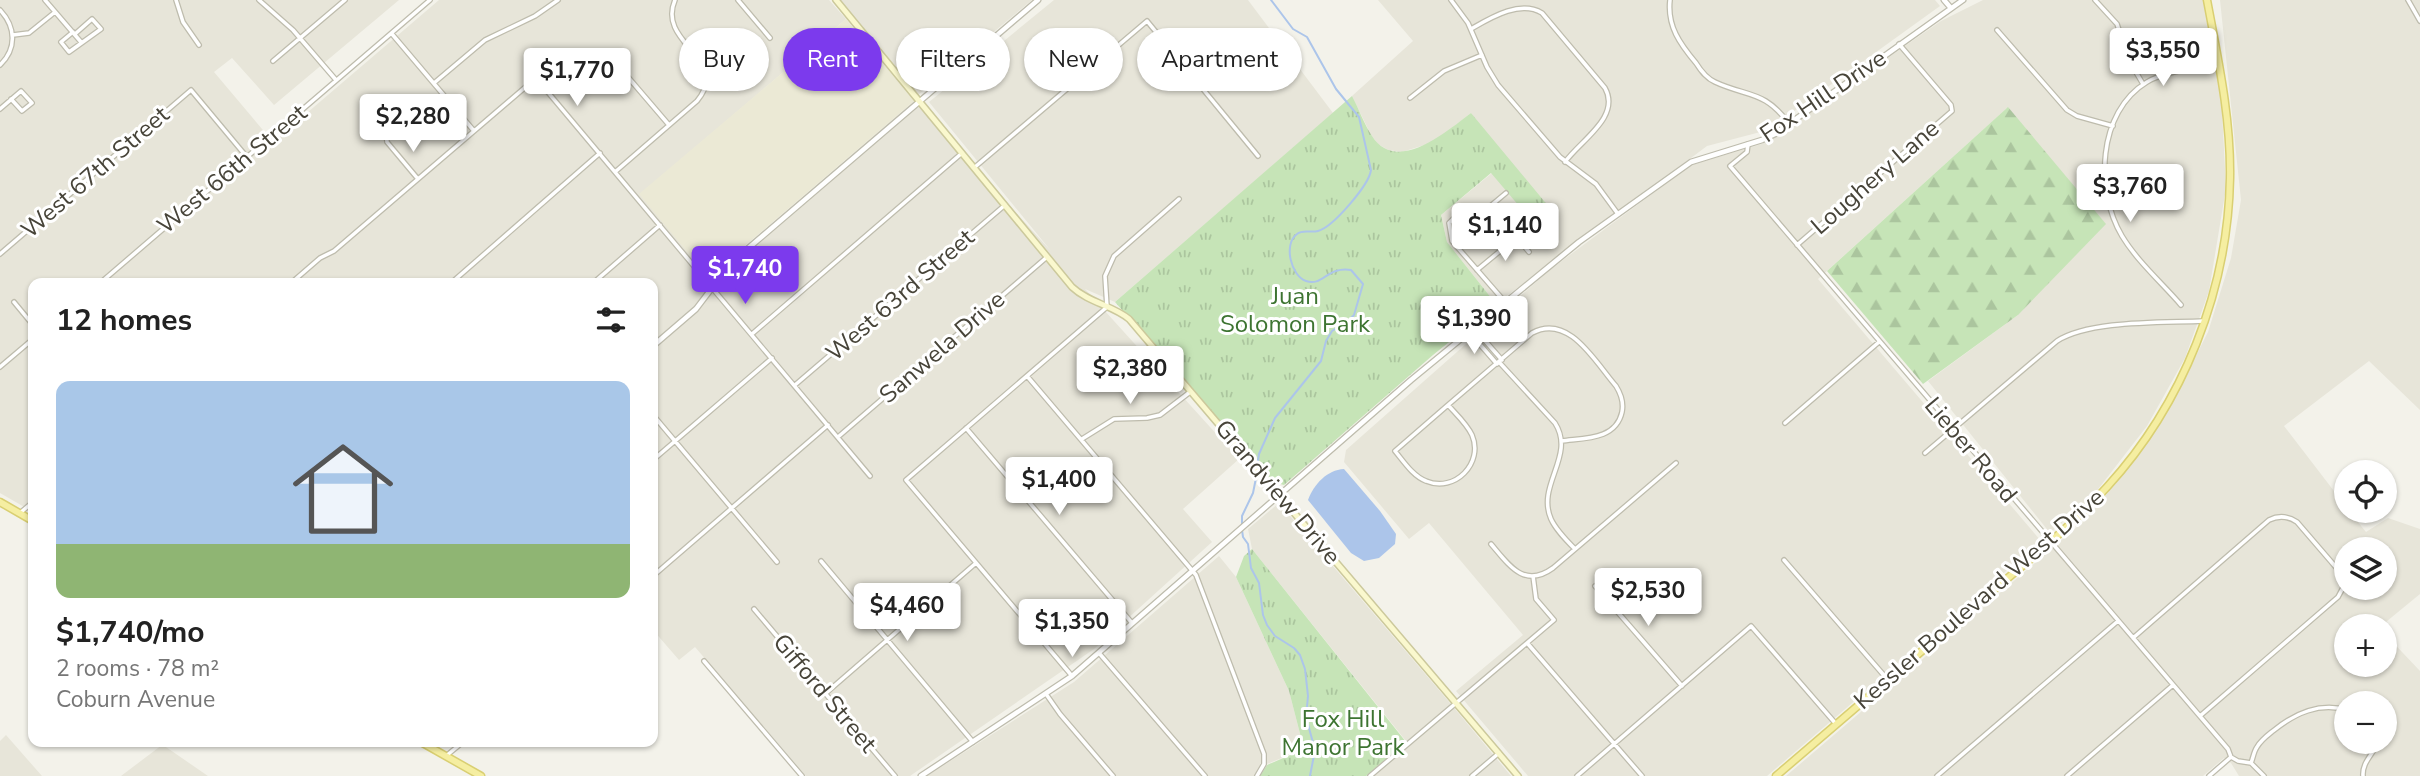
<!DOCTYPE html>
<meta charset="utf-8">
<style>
body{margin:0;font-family:"Nunito Sans",sans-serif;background:#f6f6f6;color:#222;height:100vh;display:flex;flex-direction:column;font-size:26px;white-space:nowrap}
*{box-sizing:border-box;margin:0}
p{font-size:23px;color:#767676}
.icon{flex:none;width:38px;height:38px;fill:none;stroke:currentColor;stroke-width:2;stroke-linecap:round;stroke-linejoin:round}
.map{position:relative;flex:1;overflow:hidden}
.details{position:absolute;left:28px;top:278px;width:630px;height:469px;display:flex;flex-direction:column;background:#fff;border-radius:14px;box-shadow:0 2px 5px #0004}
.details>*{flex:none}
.guide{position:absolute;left:679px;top:28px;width:665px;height:63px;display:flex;gap:14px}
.controls{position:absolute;left:2334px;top:460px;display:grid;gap:14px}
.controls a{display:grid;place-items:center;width:63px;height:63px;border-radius:50%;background:#fff;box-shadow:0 2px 5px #0004;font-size:35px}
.price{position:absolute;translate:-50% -60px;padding:0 16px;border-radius:7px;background:#fff;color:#222;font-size:23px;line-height:46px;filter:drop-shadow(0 2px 4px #0008)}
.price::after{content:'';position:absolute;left:50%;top:42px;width:21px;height:16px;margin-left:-10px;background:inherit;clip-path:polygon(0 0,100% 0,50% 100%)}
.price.on{background:#7c3aed;color:#fff}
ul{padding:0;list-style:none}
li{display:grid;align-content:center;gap:14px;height:371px;padding:0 28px}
li span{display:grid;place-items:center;height:217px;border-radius:14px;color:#555}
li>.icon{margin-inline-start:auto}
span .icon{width:126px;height:126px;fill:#fffc;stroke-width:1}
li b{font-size:30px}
h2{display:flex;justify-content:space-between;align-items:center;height:84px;padding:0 28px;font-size:30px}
.chip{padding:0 24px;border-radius:32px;background:#fff;box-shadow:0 2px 5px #0004;font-size:24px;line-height:63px}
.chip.on{background:#7c3aed;color:#fff}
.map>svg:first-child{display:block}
.residential{fill:#e7e5d9;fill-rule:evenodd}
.education{fill:#ebe9d5}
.forest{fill:url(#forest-firs)}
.park{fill:url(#park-tufts)}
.water{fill:#acc5ea}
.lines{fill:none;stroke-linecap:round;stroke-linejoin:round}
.stream{stroke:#acc5ea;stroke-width:2}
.minor-casing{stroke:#bebcad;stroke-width:6}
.tertiary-casing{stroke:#bebcad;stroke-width:7}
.secondary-casing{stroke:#ccc99c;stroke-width:8}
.primary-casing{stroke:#d9cf72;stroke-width:9}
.minor{stroke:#fff;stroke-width:3.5}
.tertiary{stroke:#fff;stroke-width:4.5}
.secondary{stroke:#faf8ce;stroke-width:5}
.primary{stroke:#f5eea1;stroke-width:6}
.labels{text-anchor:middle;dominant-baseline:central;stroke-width:6;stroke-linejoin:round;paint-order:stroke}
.street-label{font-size:24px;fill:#474439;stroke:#fff}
.park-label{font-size:24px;fill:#3d7431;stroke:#fff}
</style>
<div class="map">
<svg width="2420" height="776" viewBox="0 0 2420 776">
<defs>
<pattern id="forest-firs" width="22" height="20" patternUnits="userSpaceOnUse" patternTransform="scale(1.75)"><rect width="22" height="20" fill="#c6e4b7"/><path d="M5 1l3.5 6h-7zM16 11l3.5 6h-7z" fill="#abc59e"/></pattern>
<pattern id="park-tufts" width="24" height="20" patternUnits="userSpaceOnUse" patternTransform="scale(1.75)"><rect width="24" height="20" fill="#c6e4b7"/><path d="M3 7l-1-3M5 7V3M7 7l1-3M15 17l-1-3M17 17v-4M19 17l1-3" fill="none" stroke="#abc59e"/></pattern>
</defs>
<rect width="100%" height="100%" fill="#f3f2ea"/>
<path class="residential" d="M0,0H399L274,105L232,58L214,72L273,142L439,0H829L846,19L640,194L713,279L726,263L914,101L1051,251L929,102L1054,0H1248L1333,113L1115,302L1085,289L1239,459L1183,509L1212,542L1094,649L910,776H806L695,647L679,660L653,630V284H33V512L0,493Z
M840,0H1032L917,96Z
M1378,0H1935L1940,6L1768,130L1707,146L1496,304L1447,242L1441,215L1492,173L1531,220L1471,113L1434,142L1402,152L1388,150L1378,144L1371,135L1352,96L1413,41Z
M1983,0H2204L2221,91L2226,188L2209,291L2185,358L2147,426L2092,497L2050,533L1928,381L2018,315L2007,108L1818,279L2041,541L1767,776H1528L1456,691L1523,635L1429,523L1409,539L1344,462L1346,450L1551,269L1691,165L1765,143L1941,21Z
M2220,0H2420V410L2369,361L2284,426L2347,508V511H2349L2366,532L2388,518L2420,529V594L2381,626H2347V665H2385V634L2420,671V776H2239L2231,763L2224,758L2203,776H1786L2084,521L2126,471L2174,399L2208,332L2231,258L2241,200ZM2347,550H2385V588H2347ZM2347,704H2385V742H2347Z
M1279,503L1450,703L1511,776H1366L1406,741L1252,549L1248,529Z
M1219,556L1236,577L1289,691L1304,749L1267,764L1260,776H927L1074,682Z
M6,735L42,776H0V741Z
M159,742H165L163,745L208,776H121L162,745Z"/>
<path class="education" d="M846,19L914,101L726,262L714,279L709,278L639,194Z"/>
<path class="forest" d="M2008,107L2106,224L2018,315L1923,384L1827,271Z"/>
<path class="park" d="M1352,96C1359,109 1364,124 1372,136C1397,175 1447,131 1471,113L1549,207L1531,220L1491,173L1441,215L1447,242L1496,304L1433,355L1284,485L1273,482L1115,302Z
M1252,549L1406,742L1366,776H1260L1267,765L1304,749L1289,691L1236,577L1244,556Z"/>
<path class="water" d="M1344,469L1380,511L1396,534L1395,544L1379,558L1364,561L1351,553L1308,500C1314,484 1327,470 1344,469Z"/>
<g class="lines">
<path class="stream" d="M1257,467L1259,454L1275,418L1321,361L1326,341L1332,331L1348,321L1354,315L1363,284L1351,270C1327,266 1323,287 1306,281C1291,276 1283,244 1297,234C1303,229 1310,233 1318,231C1333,227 1369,185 1371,170L1359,117L1336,89L1307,37L1293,29L1271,0
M1242,524V516L1253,493L1257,473
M1242,530L1243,537L1248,544L1251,568L1259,583L1263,615L1267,625L1275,636L1294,648L1300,655L1305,669L1308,696L1306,717L1315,750L1310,776"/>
<defs>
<path id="minor" d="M45,0L81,42
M176,0L183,22L199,45
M259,0L293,30L336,80
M738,0L770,38
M1451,0L1468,23L1487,67L1498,85L1560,157L1596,184L1618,214
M1670,0C1667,26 1680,44 1696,63C1701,71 1706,78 1715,82C1747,97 1765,90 1789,124
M2095,0L2117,24L2130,62L2143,84
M2408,0L2420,21
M0,10C16,27 17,49 0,65
M1471,29C1492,17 1520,0 1542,13L1605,88C1621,117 1581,140 1565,162
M1997,30L2067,110L2077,116L2113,126
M73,32L61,42L69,52L101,29L92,19L75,34
M392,34L474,131
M13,35L29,33L55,12
M610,56L669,125
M273,61L345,0
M434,83L485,40L535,16L558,0
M1410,98L1444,71L1482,55
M0,109L21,91L32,103L22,111L11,99
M386,133L387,142L418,179
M1748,144L1747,152L1730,166L2228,749L2231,757
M975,167L1147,21L1258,156
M615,172L697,101C732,59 656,44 675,0
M1504,223L1529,252
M1797,245L1952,111L1951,105L1899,44
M0,254L191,90L246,156
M1477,270L1517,237
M99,284L430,0
M290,284L320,258L334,251L536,78L870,476
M450,284L600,153
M592,284L660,225
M14,302L33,325
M1505,302L1452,241L1449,223L1454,218H1476L1506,193
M2181,305C2162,283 2137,261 2122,236C2095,191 2097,112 2147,82C2167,70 2197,69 2219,65
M1473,327L1502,360
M1470,333L1497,364
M752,334L962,153
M1499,362L1555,423C1576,456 1536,485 1551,519C1556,530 1566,540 1575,549
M0,367L33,339
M1027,376L1196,575L1264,754V764L1257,776
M795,385L1005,205
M1448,405L1532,333C1569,313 1595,362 1616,386C1621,394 1624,402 1622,412C1616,440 1584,438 1562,441
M1448,405C1456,414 1467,424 1472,435C1484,463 1455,493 1426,481C1413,476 1404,462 1395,451Z
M653,415L777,562
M1785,423L1879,342
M966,428L1132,623
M838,437L1047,257
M1082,439L1114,419L1147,418L1160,415L1190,392
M1925,453L2057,341C2090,320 2162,323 2203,321
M653,460L772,358
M20,513L33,502
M1491,544C1509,565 1524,589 1553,568L1676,463
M1784,560L1888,680
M821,561L973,742
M653,576L828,425
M1595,586L1682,686
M754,609L895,776
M2133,638L2269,520C2279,515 2288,516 2297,522L2340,572L2345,584L2338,597L2200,716
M1528,644L1642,776
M1099,653L1205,776
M704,661L802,776
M1072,676L906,480L1107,307L1105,276L1114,256L1179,199
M826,693L976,563
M1046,694L1060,714L1113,776
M446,756L463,742
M2231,757L2238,761L2251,763
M1370,776L1554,620L1536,599L1533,576
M1472,776L1499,753
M1577,776L1751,626L1836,724
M1937,776L2118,621
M2067,776L2173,685
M2209,776L2231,757
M2264,776L2251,763C2253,758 2254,751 2257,747C2261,740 2268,735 2273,731C2295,713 2319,702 2347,710
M2363,776C2362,762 2373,755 2378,742"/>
<path id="tertiary" d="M1944,0L1950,7
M653,346L696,309L731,263L1038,0
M921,776L1072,676L1411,380L1579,242L1691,162L1762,140L1775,134L1963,0"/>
<path id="secondary" d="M836,0L1072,287C1089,303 1112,305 1129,319L1518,776"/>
<path id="primary" d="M0,502L33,521
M421,742L481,776
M1776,776C1839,722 1902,668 1965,614C2013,573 2064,534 2107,487C2183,404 2228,291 2230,178C2231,118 2218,59 2207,0"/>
</defs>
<use href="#minor" class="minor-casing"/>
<use href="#tertiary" class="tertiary-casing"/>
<use href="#secondary" class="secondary-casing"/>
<use href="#primary" class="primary-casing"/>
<use href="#minor" class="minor"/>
<use href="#tertiary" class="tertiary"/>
<use href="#secondary" class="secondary"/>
<use href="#primary" class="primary"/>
</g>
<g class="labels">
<g class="street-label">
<text transform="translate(1823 96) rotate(-34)">Fox Hill Drive</text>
<text transform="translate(232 169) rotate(-40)">West 66th Street</text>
<text transform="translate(95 172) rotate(-41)">West 67th Street</text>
<text transform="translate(1875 177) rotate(-41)">Loughery Lane</text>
<text transform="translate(900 295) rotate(-41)">West 63rd Street</text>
<text transform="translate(942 347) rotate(-41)">Sanwela Drive</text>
<text transform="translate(1971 450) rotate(50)">Lieber Road</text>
<text transform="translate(1278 492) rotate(50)">Grandview Drive</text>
<text transform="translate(1979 599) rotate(-41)">Kessler Boulevard West Drive</text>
<text transform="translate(825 693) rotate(50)">Gifford Street</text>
</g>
<g class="park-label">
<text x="1295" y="296">Juan<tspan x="1295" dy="28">Solomon Park</tspan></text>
<text x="1343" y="719">Fox Hill<tspan x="1343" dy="28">Manor Park</tspan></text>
</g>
</g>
</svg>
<div class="controls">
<a><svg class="icon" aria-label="locate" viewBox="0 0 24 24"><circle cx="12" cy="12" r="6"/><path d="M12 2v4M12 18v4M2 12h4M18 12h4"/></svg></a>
<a><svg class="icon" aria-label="layers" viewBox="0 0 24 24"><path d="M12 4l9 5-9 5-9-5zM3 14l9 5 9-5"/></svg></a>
<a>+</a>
<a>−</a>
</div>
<b class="price" style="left:2163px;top:88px">$3,550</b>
<b class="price" style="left:577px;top:108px">$1,770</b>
<b class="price" style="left:413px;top:154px">$2,280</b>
<b class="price" style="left:2130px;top:224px">$3,760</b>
<b class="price" style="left:1505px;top:263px">$1,140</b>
<b class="price on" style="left:745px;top:306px">$1,740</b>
<b class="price" style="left:1474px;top:356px">$1,390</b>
<b class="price" style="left:1130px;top:406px">$2,380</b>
<b class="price" style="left:1059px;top:517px">$1,400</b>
<b class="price" style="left:1648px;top:628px">$2,530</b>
<b class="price" style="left:907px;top:643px">$4,460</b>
<b class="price" style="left:1072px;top:659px">$1,350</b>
<div class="guide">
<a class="chip">Buy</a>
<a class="chip on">Rent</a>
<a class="chip">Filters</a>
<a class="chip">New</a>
<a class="chip">Apartment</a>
</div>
<section class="details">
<h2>12 homes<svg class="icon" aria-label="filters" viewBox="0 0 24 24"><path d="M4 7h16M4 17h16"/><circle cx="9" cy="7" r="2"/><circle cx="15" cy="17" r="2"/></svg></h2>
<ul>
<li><span style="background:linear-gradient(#a9c7e8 75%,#8fb573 0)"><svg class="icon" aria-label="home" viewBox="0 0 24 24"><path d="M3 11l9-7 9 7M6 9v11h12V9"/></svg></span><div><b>$1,740/mo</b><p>2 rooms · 78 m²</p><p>Coburn Avenue</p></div></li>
</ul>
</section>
</div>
